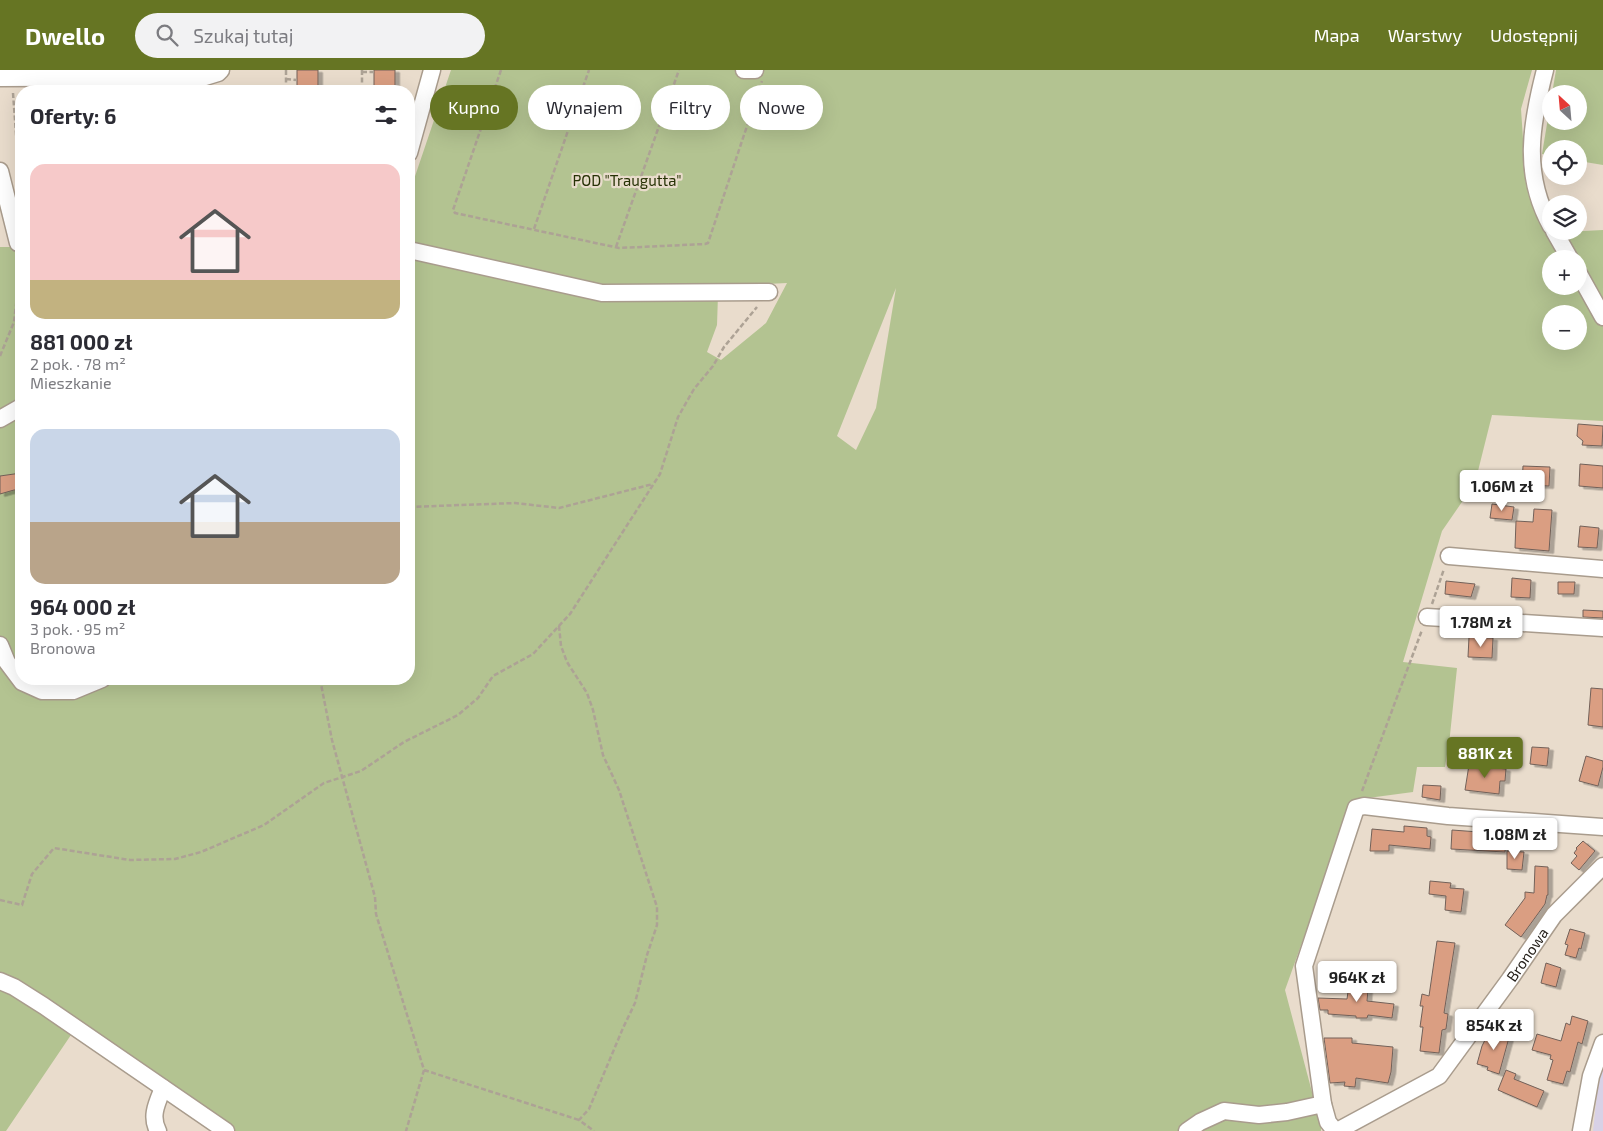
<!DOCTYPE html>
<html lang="pl">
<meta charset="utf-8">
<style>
body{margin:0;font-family:"Exo 2",sans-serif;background:#f2f2f3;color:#2b2b33;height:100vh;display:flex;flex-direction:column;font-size:19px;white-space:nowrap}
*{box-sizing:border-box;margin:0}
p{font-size:16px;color:#7c7c81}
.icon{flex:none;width:28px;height:28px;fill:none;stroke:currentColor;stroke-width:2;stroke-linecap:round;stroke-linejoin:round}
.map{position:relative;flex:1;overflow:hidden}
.details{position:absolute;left:15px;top:15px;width:400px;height:600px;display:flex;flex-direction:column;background:#fff;border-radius:20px;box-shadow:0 5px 20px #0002}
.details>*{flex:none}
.guide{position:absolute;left:430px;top:15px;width:475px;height:45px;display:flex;gap:10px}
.needle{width:32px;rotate:334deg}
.tools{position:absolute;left:1542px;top:15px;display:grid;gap:10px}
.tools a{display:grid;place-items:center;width:45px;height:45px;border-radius:50%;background:#fff;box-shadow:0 5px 20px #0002;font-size:25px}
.price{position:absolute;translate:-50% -42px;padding:0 11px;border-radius:5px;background:#fff;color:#222;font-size:16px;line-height:32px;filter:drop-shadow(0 1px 2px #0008)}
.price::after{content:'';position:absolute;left:50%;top:30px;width:15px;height:11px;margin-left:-8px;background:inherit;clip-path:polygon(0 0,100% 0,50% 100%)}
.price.selected{background:#667523;color:#fff}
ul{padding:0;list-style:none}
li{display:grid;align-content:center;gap:10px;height:265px;padding:0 15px}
li span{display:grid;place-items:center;height:155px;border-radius:15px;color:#555}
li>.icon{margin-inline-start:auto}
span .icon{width:90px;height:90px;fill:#fffc;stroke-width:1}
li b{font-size:21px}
h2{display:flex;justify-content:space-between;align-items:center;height:60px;padding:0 15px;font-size:21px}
.tag{padding:0 18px;border-radius:22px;background:#fff;box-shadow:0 5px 20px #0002;font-size:18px;line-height:45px}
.tag.selected{background:#667523;color:#fff}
header{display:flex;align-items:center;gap:30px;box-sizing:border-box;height:70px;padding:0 25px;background:#667523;color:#fff}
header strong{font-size:24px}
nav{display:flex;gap:28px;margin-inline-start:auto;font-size:18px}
.search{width:350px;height:45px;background:#f2f2f3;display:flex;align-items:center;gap:12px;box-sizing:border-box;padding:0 18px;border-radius:28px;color:#7c7c81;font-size:19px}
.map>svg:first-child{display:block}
.industrial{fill:#d8d1e6}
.green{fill:#b3c391;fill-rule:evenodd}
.building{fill:#da9e82;stroke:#726159;filter:url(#shadow)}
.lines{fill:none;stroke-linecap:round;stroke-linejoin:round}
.minor-casing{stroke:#a99c8d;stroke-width:19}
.path{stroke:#ada295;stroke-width:2.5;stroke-dasharray:5 2.5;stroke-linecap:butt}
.minor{stroke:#fff;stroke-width:16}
.labels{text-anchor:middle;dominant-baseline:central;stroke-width:4.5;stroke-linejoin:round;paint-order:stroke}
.park-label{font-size:15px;fill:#273205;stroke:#e9dccc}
.street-label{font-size:15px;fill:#27221c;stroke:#e9dccc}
</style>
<header>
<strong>Dwello</strong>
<div class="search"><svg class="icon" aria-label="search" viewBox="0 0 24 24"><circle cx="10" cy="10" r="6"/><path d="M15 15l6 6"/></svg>Szukaj tutaj</div>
<nav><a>Mapa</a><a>Warstwy</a><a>Udostępnij</a></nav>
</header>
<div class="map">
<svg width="1603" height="1061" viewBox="0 0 1603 1061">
<defs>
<filter id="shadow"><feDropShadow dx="4.5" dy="2.5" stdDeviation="0" flood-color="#0004"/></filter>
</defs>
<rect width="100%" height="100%" fill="#e9dccc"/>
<path class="industrial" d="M1603,996V1061H1593L1599,1005Z"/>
<path class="green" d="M451,0H1532L1521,39L1526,113L1565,189H1551V216H1579V189H1572L1564,162L1603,160V351L1492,345L1475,413L1442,461L1403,592L1457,598L1450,665L1445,697H1417L1413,722L1353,730L1285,920L1321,1056V1061H234L73,962L6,1061H0V177H21V609H409V124ZM787,213L766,253L721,290L707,282L717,255L718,225L708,217ZM896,218L876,338L856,380L837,366ZM1551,244H1579V271H1551Z
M1556,0H1603V95L1579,91V79H1551V86L1542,84L1551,30V51H1579V24H1552Z"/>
<path class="building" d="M297,0H318V21H297Z
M374,0H395V21H374Z
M1578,354L1603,356L1602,376L1582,375L1583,371L1577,366Z
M1580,394L1603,396V418L1579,416Z
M1523,396L1550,397L1549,416L1522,415Z
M21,403V420H14L0,424V406Z
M1492,434L1514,437L1512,450L1490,448Z
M1534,439L1552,440L1549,481L1515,478L1516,451L1533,452Z
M1580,456L1599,458L1597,478L1578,477Z
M1512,508L1531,510L1530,528L1511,527Z
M1446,511L1475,514L1471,527L1445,524Z
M1558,512H1575L1574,524H1558Z
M1583,540L1603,541V548L1583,547Z
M1469,567L1493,568L1492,588L1468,587Z
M1591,618L1603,619V657L1588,655Z
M1532,677L1549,678L1547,696L1530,694Z
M1586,686L1603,691V697L1598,716L1579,711Z
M1469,695L1506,699L1505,711H1500L1499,724L1465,720Z
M1423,715L1441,716L1440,730L1422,727Z
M1404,756L1427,758V766L1431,767L1430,779L1389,775V781H1370L1372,759L1404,762Z
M1452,760L1506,764L1505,782L1451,779Z
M1583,771L1595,781L1579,800L1571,793L1577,786L1574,783L1577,779L1576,778Z
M1507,781L1524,782L1522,800L1507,799Z
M1535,796L1548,797V825H1547L1545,834L1521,867L1505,855L1525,828V822L1534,823Z
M1430,811L1451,813L1450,818L1464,819L1461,842L1445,840L1446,826L1429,824Z
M1570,859L1585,863L1581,879L1579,878L1576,888L1565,885L1568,875L1565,874Z
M1437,871L1455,873L1444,943L1448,944L1446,959L1442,960L1439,983L1420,981L1423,957H1420L1423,936H1420L1422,924L1429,926Z
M1546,893L1561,898L1556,917L1541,913Z
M1350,907L1369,909L1367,931L1394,934L1392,948L1368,945L1367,948H1356V946L1328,944V940H1320L1318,928L1347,929Z
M1572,946L1588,951L1582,974L1578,972L1570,1002L1567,1001L1563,1014L1547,1010L1553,990L1550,989L1551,985L1532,980L1537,964L1561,971L1566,953L1570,955Z
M1491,959L1510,964L1499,1004L1487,1000L1488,997L1477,994L1482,976L1485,970H1488Z
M1324,968H1352V973L1393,977L1391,1002L1388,1013L1356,1008L1355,1017L1344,1016L1345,1012L1330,1013Z
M1506,1000L1516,1004L1514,1009L1544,1021L1537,1037L1498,1020Z"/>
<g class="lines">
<defs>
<g id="minor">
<path d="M744,0H755"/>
<path d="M1545,0C1531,54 1522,104 1551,156"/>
<path d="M0,8L205,7L218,3L221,0"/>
<path d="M409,83L432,0"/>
<path d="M0,101L18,173"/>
<path d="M1554,161L1570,189"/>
<path d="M409,180L602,223L769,222"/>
<path d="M1579,204L1603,247"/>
<path d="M0,349L21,337"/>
<path d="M1449,486L1603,499"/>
<path d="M1427,547L1603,558"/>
<path d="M0,575L7,592L22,612L42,621H73L102,609"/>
<path d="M0,911L14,917L44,936L226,1061"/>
<path d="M158,1061C150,1046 157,1033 163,1018"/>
<path d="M1187,1061L1200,1052L1224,1041L1259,1045L1287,1042L1323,1034"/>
<path d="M1335,1061L1328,1052L1323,1034L1304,896L1356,738L1364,736L1448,746L1603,757"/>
<path id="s1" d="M1337,1061L1439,1006L1510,909L1554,845L1603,796"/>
<path d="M1581,1061L1591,1006L1603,973"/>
</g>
</defs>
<use href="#minor" class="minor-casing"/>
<path class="path" d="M286,0V21
M362,0V21
M501,0L453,140L455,143L619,178L705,174L708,173L762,11
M362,2H374
M286,9L297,10
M13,23L17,77L21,99
M534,159L589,0
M616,177L679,0
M0,286L14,252L21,192
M409,437L515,433L559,438L653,414
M1432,534L1444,499
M559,556L561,576L567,592L587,623L593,640L603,685L619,720L657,837V855L647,885L635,933L623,958L589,1039L579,1050L594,1061
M320,609L332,670L375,827L376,844L424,1000L406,1061
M1362,721L1422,560
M0,830L22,835L32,804L54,778L130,790L175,789L201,782L264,755L324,713L361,701L404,672L458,645L478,628L493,606L533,584L570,544L660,404L678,347L694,319L713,296L724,277L757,237
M424,1000L579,1050"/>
<use href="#minor" class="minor"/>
</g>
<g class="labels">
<g class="park-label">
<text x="627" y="110">POD "Traugutta"</text>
</g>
<g class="street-label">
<text stroke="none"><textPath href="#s1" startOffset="266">Bronowa</textPath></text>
</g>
</g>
</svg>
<div class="tools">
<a><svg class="needle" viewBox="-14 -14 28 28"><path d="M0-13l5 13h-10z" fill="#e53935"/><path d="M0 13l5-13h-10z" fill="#7c7c81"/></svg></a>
<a><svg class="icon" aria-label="locate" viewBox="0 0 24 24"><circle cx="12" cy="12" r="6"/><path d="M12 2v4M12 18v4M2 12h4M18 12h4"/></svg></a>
<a><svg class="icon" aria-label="layers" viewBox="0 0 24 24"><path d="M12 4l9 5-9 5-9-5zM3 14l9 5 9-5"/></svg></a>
<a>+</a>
<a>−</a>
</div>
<b class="price" style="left:1502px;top:442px">1.06M zł</b>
<b class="price" style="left:1481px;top:578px">1.78M zł</b>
<b class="price selected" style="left:1485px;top:709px">881K zł</b>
<b class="price" style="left:1515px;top:790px">1.08M zł</b>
<b class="price" style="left:1357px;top:933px">964K zł</b>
<b class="price" style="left:1494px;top:981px">854K zł</b>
<div class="guide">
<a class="tag selected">Kupno</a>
<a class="tag">Wynajem</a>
<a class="tag">Filtry</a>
<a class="tag">Nowe</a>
</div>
<section class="details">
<h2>Oferty: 6<svg class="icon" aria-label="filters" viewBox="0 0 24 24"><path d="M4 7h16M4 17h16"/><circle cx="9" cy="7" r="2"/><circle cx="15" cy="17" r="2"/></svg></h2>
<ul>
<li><span style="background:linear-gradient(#f6c9c9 75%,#c2b280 0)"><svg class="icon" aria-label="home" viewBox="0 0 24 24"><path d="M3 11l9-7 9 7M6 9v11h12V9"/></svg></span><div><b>881 000 zł</b><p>2 pok. · 78 m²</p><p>Mieszkanie</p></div></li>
<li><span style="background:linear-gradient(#c9d6e8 60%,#b9a48a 0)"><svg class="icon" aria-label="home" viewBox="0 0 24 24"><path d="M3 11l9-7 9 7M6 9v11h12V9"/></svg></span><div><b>964 000 zł</b><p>3 pok. · 95 m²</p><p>Bronowa</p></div></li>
</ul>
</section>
</div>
